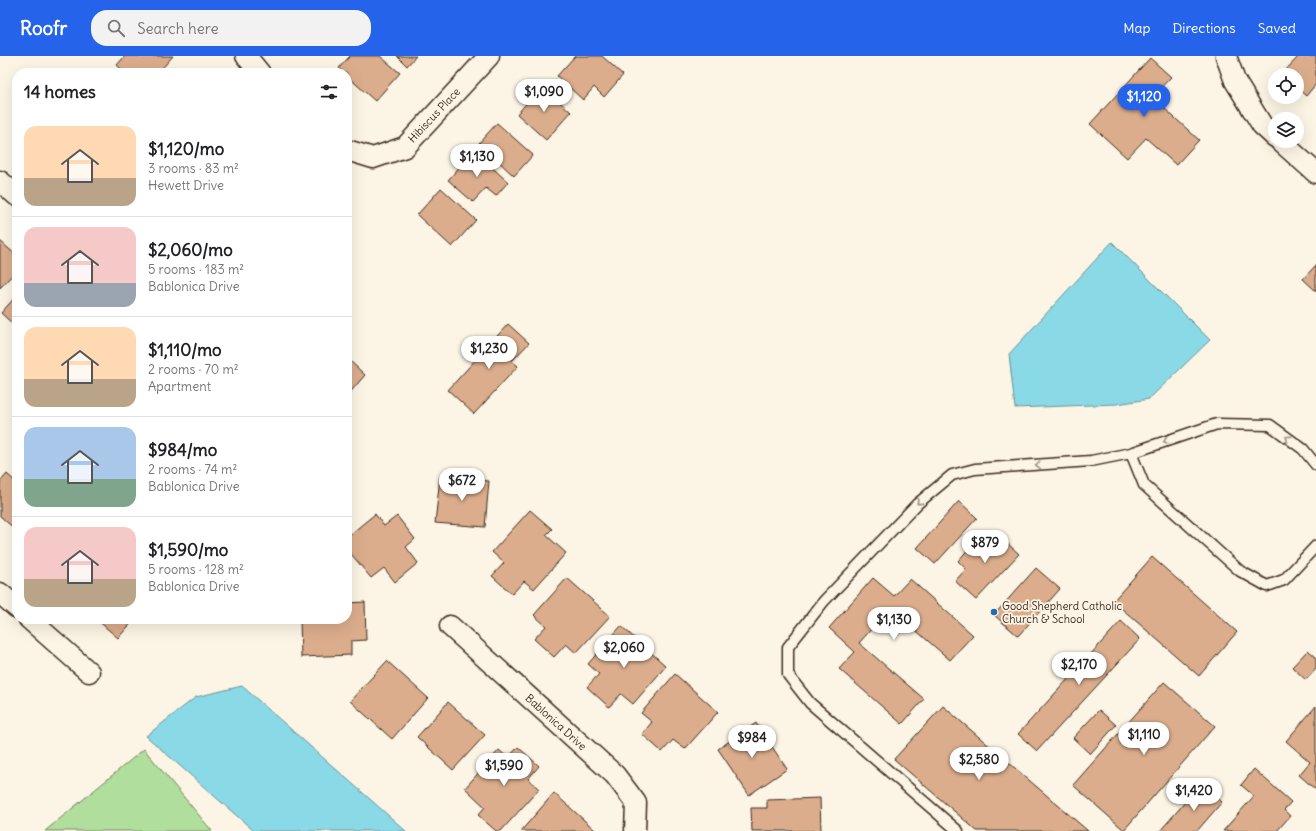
<!DOCTYPE html>
<meta charset="utf-8">
<style>
body{margin:0;font-family:Delius,sans-serif;background:#f2f2f2;color:#202124;height:100vh;display:flex;flex-direction:column;font-size:15px;white-space:nowrap}
*{box-sizing:border-box;margin:0}
p{font-size:13px;color:#757577}
.icon{flex:none;width:22px;height:22px;fill:none;stroke:currentColor;stroke-width:2;stroke-linecap:round;stroke-linejoin:round}
.map{position:relative;flex:1;overflow:hidden}
.sheet{position:absolute;left:12px;top:12px;width:340px;height:556px;display:flex;flex-direction:column;background:#fff;border-radius:16px;box-shadow:0 4px 16px #0002}
.sheet>*{flex:none}
.buttons{position:absolute;left:1268px;top:12px;display:grid;gap:8px}
.buttons a{display:grid;place-items:center;width:36px;height:36px;border-radius:50%;background:#fff;box-shadow:0 4px 16px #0002;font-size:20px}
.price{position:absolute;translate:-50% -34px;padding:0 9px;border-radius:14px;background:#fff;color:#222;font-size:13px;line-height:26px;filter:drop-shadow(0 1px 2px #0008)}
.price::after{content:'';position:absolute;left:50%;top:24px;width:12px;height:9px;margin-left:-6px;background:inherit;clip-path:polygon(0 0,100% 0,50% 100%)}
.price.current{background:#2563eb;color:#fff}
ul{padding:0;list-style:none}
li{display:flex;align-items:center;gap:12px;height:100px;padding:0 12px}
li+li{border-top:1px solid #e0e0e0}
li span{display:grid;place-items:center;flex:none;width:112px;height:80px;border-radius:12px;color:#555}
li>.icon{margin-inline-start:auto}
span .icon{width:48px;height:48px;fill:#fffc;stroke-width:1}
li b{font-size:17px}
h2{display:flex;justify-content:space-between;align-items:center;height:48px;padding:0 12px;font-size:17px}
header{display:flex;align-items:center;gap:24px;box-sizing:border-box;height:56px;padding:0 20px;background:#2563eb;color:#fff}
header strong{font-size:19px}
nav{display:flex;gap:22px;margin-inline-start:auto;font-size:14px}
.search{width:280px;height:36px;background:#f2f2f2;display:flex;align-items:center;gap:10px;box-sizing:border-box;padding:0 14px;border-radius:16px;color:#757577;font-size:15px}
.map>svg:first-child{display:block}
.green{fill:#b0de9d;stroke:#76845e}
.water{fill:#8ad9e6;stroke:#6a9396}
.building{fill:#dbad8c;stroke:#3b2a1e}
.lines{fill:none;stroke-linecap:round;stroke-linejoin:round}
.lane-casing{stroke:#3b2a1e;stroke-width:13}
.street-casing{stroke:#3b2a1e;stroke-width:23}
.lane{stroke:#fcf5e5;stroke-width:10}
.street{stroke:#fcf5e5;stroke-width:20}
.oneway{stroke:#9c9082}
.poi-dot{fill:#1f6fb2;stroke:#fcf5e5;stroke-width:1.5}
.labels{text-anchor:middle;dominant-baseline:central;stroke-width:3.5;stroke-linejoin:round;paint-order:stroke}
.street-label{font-size:11px;fill:#3b2a1e;stroke:#fcf5e5}
.poi-label{font-size:11px;fill:#3b2a1e;stroke:#fcf5e5;text-anchor:start}
</style>
<header>
<strong>Roofr</strong>
<div class="search"><svg class="icon" aria-label="search" viewBox="0 0 24 24"><circle cx="10" cy="10" r="6"/><path d="M15 15l6 6"/></svg>Search here</div>
<nav><a>Map</a><a>Directions</a><a>Saved</a></nav>
</header>
<div class="map">
<svg width="1316" height="775" viewBox="0 0 1316 775">
<rect width="100%" height="100%" fill="#fcf5e5"/>
<filter id="ink" filterUnits="userSpaceOnUse"><feTurbulence type="fractalNoise" baseFrequency=".025" numOctaves="2"/><feDisplacementMap in="SourceGraphic" scale="8" xChannelSelector="R" yChannelSelector="G"/><feConvolveMatrix kernelMatrix="1 2 1 2 8 2 1 2 1" color-interpolation-filters="sRGB"/></filter>
<g filter="url(#ink)">
<path class="green" d="M144,693L212,775H45Z"/>
<path class="water" d="M1112,186L1210,284L1149,343L1117,348L1015,352L1009,298Z
M242,630L406,775H254L146,680L196,641Z"/>
<path class="building" d="M125,0H173L158,17H125L117,9Z
M350,0H380L400,17L375,45L347,20V17H344L339,12Z
M397,0H416L407,10Z
M575,0H602L623,19L604,41L594,31L583,44L557,20Z
M1299,0H1316V28L1306,40L1297,32V19L1282,18Z
M1150,2L1171,21L1152,41L1199,84L1176,109L1146,82L1127,102L1090,68Z
M177,12L183,17H173Z
M542,30L571,56L546,84L517,58Z
M497,67L533,99L514,120L479,87Z
M474,95L508,126L496,140L486,132L473,146L448,124Z
M441,132L476,164L452,191L417,159Z
M0,185L17,200V214L0,232Z
M1316,209V235L1303,223Z
M17,239V272L1,257Z
M508,268L529,287L512,305L518,310L474,358L448,334Z
M347,302L365,319L347,340Z
M7,418L17,427V475L0,460V426Z
M440,421L489,425L485,471L435,467Z
M959,445L977,462L935,508L917,492Z
M530,454L552,473L546,479L566,497L534,533L524,525L512,538L492,520L504,507L492,496Z
M375,458L384,470L397,460L415,483L406,491L418,507L395,526L384,512L371,522L347,493V481Z
M995,476L1019,498L976,544L955,525L966,513L958,505L977,483L984,489Z
M1152,501L1237,576L1199,620L1113,545Z
M1036,512L1060,533L1018,580L994,559Z
M567,522L610,560L576,597L566,588L554,601L534,583L546,570L534,559Z
M873,522L894,540L910,523L973,579L950,604L890,552L859,587L924,643L902,668L839,613L855,596L829,572Z
M365,546L366,584L351,585V599L301,601L300,563H347V547Z
M96,563H135L118,582Z
M1121,565L1140,583L1037,695L1018,678Z
M621,570L666,610L633,648L621,638L609,651L587,631L599,618L588,608Z
M1308,594L1316,601V613L1306,624L1292,611Z
M387,605L428,642L392,683L350,645Z
M675,618L718,656L685,693L673,684L662,696L642,678L652,666L641,657Z
M1164,626L1215,670L1124,774L1073,729Z
M448,646L485,679L453,714L417,681Z
M943,650L1088,775H977L894,703Z
M1316,650V734L1299,719L1310,706L1286,685Z
M1099,654L1116,669L1090,698L1073,682Z
M756,667L787,713L749,739L718,693Z
M518,691L539,710L528,723L539,733L501,775H496L478,759L485,751L465,732L499,694L508,702Z
M1254,713L1291,746L1284,754L1290,760L1277,775H1223L1254,740L1241,729Z
M1201,728L1222,746L1197,775H1160Z
M554,737L595,774L594,775H521Z
M820,742L821,775H752L751,752H767V744Z"/>
<g class="lines">
<defs>
<path id="lane" d="M1131,397L1144,429L1240,515L1267,530L1284,524L1316,490
M958,775L810,647L788,619V591L824,545L917,448L952,419L975,413L1091,405L1131,397L1217,368L1270,369L1303,393L1316,409"/>
<path id="street" d="M246,0L260,17
M1226,0L1235,25L1262,69L1275,81
M1280,85L1316,117
M347,94L373,102L405,91L489,0
M0,125L17,140
M0,537L17,552
M29,563L89,616
M450,570L615,719L636,747L635,775"/>
</defs>
<use href="#lane" class="lane-casing"/>
<use href="#street" class="street-casing"/>
<use href="#lane" class="lane"/>
<use href="#street" class="street"/>
</g>
<defs><path id="oneway-chevron" d="M-2-3.5L2.5 0L-2 3.5" fill="none" stroke-width="1.6" stroke-linecap="round" stroke-linejoin="round"/></defs>
<g class="oneway">
<use href="#oneway-chevron" transform="translate(1288 382) rotate(-144)"/>
<use href="#oneway-chevron" transform="translate(1166 385) rotate(161)"/>
<use href="#oneway-chevron" transform="translate(1038 409) rotate(176)"/>
<use href="#oneway-chevron" transform="translate(919 446) rotate(139)"/>
</g>
</g>
<circle class="poi-dot" cx="994" cy="556" r="4"/>
<g class="labels">
<g class="street-label">
<text transform="translate(434 59) rotate(-47)">Hibiscus Place</text>
<text transform="translate(556 666) rotate(42)">Bablonica Drive</text>
</g>
<g class="poi-label">
<text x="1002" y="550">Good Shepherd Catholic<tspan x="1002" dy="13">Church &amp; School</tspan></text>
</g>
</g>
</svg>
<div class="buttons">
<a><svg class="icon" aria-label="locate" viewBox="0 0 24 24"><circle cx="12" cy="12" r="6"/><path d="M12 2v4M12 18v4M2 12h4M18 12h4"/></svg></a>
<a><svg class="icon" aria-label="layers" viewBox="0 0 24 24"><path d="M12 4l9 5-9 5-9-5zM3 14l9 5 9-5"/></svg></a>
</div>
<b class="price" style="left:544px;top:57px">$1,090</b>
<b class="price current" style="left:1144px;top:62px">$1,120</b>
<b class="price" style="left:477px;top:122px">$1,130</b>
<b class="price" style="left:489px;top:314px">$1,230</b>
<b class="price" style="left:462px;top:446px">$672</b>
<b class="price" style="left:985px;top:508px">$879</b>
<b class="price" style="left:894px;top:585px">$1,130</b>
<b class="price" style="left:624px;top:613px">$2,060</b>
<b class="price" style="left:1079px;top:630px">$2,170</b>
<b class="price" style="left:1144px;top:700px">$1,110</b>
<b class="price" style="left:752px;top:703px">$984</b>
<b class="price" style="left:979px;top:725px">$2,580</b>
<b class="price" style="left:504px;top:731px">$1,590</b>
<b class="price" style="left:1194px;top:756px">$1,420</b>
<section class="sheet">
<h2>14 homes<svg class="icon" aria-label="filters" viewBox="0 0 24 24"><path d="M4 7h16M4 17h16"/><circle cx="9" cy="7" r="2"/><circle cx="15" cy="17" r="2"/></svg></h2>
<ul>
<li><span style="background:linear-gradient(#ffd9b3 65%,#b9a48a 0)"><svg class="icon" aria-label="home" viewBox="0 0 24 24"><path d="M3 11l9-7 9 7M6 9v11h12V9"/></svg></span><div><b>$1,120/mo</b><p>3 rooms · 83 m²</p><p>Hewett Drive</p></div></li>
<li><span style="background:linear-gradient(#f6c9c9 70%,#9aa5b1 0)"><svg class="icon" aria-label="home" viewBox="0 0 24 24"><path d="M3 11l9-7 9 7M6 9v11h12V9"/></svg></span><div><b>$2,060/mo</b><p>5 rooms · 183 m²</p><p>Bablonica Drive</p></div></li>
<li><span style="background:linear-gradient(#ffd9b3 65%,#b9a48a 0)"><svg class="icon" aria-label="home" viewBox="0 0 24 24"><path d="M3 11l9-7 9 7M6 9v11h12V9"/></svg></span><div><b>$1,110/mo</b><p>2 rooms · 70 m²</p><p>Apartment</p></div></li>
<li><span style="background:linear-gradient(#a9c7e8 65%,#7fa58c 0)"><svg class="icon" aria-label="home" viewBox="0 0 24 24"><path d="M3 11l9-7 9 7M6 9v11h12V9"/></svg></span><div><b>$984/mo</b><p>2 rooms · 74 m²</p><p>Bablonica Drive</p></div></li>
<li><span style="background:linear-gradient(#f6c9c9 65%,#b9a48a 0)"><svg class="icon" aria-label="home" viewBox="0 0 24 24"><path d="M3 11l9-7 9 7M6 9v11h12V9"/></svg></span><div><b>$1,590/mo</b><p>5 rooms · 128 m²</p><p>Bablonica Drive</p></div></li>
</ul>
</section>
</div>
